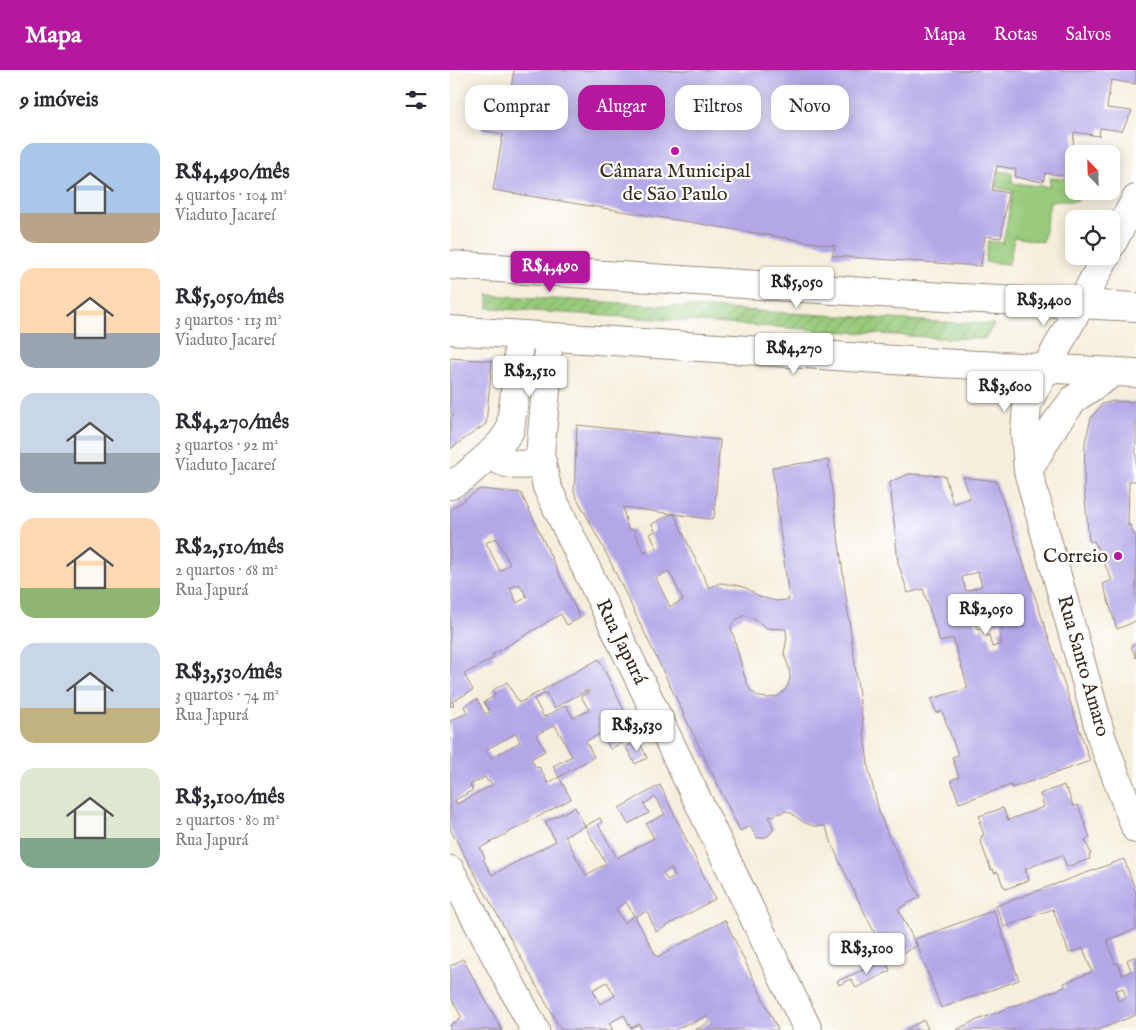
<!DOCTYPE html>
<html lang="pt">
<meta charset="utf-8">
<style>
body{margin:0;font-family:"IM FELL English",serif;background:#f2f2f3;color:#2b2b33;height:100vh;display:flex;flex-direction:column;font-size:19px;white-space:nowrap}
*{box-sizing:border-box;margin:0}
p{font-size:16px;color:#7c7c81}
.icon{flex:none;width:28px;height:28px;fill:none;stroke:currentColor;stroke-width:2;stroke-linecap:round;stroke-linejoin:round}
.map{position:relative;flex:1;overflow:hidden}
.sheet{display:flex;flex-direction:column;background:#fff;width:450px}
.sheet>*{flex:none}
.banner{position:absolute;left:15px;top:15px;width:475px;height:45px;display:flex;gap:10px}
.needle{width:32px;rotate:337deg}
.fabs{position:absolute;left:615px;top:75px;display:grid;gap:10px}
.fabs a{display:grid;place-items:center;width:55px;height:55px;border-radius:10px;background:#fff;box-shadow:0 2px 12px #0003;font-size:25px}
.price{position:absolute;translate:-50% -42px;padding:0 11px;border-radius:5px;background:#fff;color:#222;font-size:16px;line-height:32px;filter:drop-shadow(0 1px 2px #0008)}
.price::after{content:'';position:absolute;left:50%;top:30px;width:15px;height:11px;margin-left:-8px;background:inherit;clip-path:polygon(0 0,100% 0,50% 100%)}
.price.current{background:#b5179e;color:#fff}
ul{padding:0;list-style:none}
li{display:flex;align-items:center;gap:15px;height:125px;padding:0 20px}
li span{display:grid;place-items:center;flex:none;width:140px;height:100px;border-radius:15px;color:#555}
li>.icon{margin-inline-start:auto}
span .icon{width:60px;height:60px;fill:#fffc;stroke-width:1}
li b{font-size:21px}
h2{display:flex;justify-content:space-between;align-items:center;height:60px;padding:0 20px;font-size:21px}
.chip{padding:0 18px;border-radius:15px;background:#fff;box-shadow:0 2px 12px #0003;font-size:18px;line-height:45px}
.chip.current{background:#b5179e;color:#fff}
header{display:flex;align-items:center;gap:30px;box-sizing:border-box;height:70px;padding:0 25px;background:#b5179e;color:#fff}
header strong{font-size:24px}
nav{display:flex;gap:28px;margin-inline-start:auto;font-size:18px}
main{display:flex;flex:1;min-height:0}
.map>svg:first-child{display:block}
.green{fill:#98cb7c;stroke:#6a7a4d}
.garden{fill:url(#garden-furrows);stroke:#6a7a4d}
.building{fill:#b3a7e7;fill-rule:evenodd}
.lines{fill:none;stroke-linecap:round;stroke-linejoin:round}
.minor-casing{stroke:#988c7c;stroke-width:30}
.tertiary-casing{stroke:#988c7c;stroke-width:30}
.secondary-casing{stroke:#988c7c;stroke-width:30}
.minor{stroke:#fff;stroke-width:28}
.tertiary{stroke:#fff;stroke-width:28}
.secondary{stroke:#fff;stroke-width:28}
.poi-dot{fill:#b5179e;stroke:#fff;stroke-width:2}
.labels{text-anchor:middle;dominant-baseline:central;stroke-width:4.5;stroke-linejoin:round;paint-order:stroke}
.poi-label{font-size:20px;fill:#3b2a1e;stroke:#fff}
.street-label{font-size:20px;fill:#3b2a1e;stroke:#fff}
</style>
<header>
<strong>Mapa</strong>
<nav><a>Mapa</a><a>Rotas</a><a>Salvos</a></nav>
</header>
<main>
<section class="sheet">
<h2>9 imóveis<svg class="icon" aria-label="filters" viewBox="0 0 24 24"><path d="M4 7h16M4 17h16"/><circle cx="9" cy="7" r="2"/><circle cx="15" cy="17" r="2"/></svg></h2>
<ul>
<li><span style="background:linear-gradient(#a9c7e8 70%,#b9a48a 0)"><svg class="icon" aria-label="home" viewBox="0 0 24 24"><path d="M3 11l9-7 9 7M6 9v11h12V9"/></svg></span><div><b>R$4,490/mês</b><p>4 quartos · 104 m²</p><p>Viaduto Jacareí</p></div></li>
<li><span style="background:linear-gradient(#ffd9b3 65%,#9aa5b1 0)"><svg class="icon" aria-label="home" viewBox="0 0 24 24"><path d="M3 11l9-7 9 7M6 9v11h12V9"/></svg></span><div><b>R$5,050/mês</b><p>3 quartos · 113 m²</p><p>Viaduto Jacareí</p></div></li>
<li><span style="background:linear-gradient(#c9d6e8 60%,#9aa5b1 0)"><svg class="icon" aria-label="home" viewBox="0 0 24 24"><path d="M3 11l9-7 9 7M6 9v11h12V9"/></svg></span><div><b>R$4,270/mês</b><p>3 quartos · 92 m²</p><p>Viaduto Jacareí</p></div></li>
<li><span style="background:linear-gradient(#ffd9b3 70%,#8fb573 0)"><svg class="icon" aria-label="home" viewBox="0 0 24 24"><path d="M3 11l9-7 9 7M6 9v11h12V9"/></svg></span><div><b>R$2,510/mês</b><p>2 quartos · 68 m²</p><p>Rua Japurá</p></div></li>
<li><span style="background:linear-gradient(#c9d6e8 65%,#c2b280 0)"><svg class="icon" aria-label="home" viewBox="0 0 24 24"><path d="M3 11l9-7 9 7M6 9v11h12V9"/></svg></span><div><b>R$3,530/mês</b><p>3 quartos · 74 m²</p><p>Rua Japurá</p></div></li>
<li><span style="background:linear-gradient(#dfe7d0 70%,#7fa58c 0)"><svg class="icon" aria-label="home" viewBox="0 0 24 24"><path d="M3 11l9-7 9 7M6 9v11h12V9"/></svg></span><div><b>R$3,100/mês</b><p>2 quartos · 80 m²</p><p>Rua Japurá</p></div></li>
</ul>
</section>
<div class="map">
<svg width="686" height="960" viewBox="0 0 686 960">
<defs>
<pattern id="garden-furrows" width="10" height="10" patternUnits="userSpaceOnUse" patternTransform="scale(1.25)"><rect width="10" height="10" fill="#98cb7c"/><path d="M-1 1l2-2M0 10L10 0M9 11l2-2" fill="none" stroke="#84ae6b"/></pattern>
</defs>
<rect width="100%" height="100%" fill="#fff"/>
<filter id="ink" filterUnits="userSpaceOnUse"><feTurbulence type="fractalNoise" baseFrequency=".02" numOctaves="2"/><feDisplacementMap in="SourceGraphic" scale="10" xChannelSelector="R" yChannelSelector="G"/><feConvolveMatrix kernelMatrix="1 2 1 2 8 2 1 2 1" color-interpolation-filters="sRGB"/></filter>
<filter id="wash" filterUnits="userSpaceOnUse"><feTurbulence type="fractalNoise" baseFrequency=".0096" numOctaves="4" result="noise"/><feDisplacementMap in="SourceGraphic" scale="20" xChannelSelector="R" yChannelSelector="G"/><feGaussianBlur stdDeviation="1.12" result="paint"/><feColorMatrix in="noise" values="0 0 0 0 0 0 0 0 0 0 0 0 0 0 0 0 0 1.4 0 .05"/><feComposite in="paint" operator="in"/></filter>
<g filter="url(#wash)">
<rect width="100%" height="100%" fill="#f5eedb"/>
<path class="green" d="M549,101L562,103V113L599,117L600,108L624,109V121H629L628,131H600L593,172L564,167L559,194L535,192L538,171L553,173L563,121L547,118Z"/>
<path class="garden" d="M38,225L491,252L544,254L535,269L490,268L38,238Z"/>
<g id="blocks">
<path class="building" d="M64,0H686V14L661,10L657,38L682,41L672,61L650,58L649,66L624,62L620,107L595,103L593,112L565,107L566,99L547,96L542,120L558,123L551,168L535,166L531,196L382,186L385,176L43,120L53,64L31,60L35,38L57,42Z
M0,288L42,291L36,354L0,379V348L3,346L0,341Z
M663,331L686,332V411H679L678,456L680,455L684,465L686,464V551L667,559L653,514L662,510L644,471L640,472L639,470L634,418L635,372L641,348L652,334Z
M127,355L270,370L264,448L259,449L224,444V443L222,444L173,437L178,460L183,459L194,483L207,478L200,464L205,461L202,454L222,444H224L259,518L270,513L286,515L296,518L310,527L326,531L339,530L322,397L378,390L419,701L429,741L438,765L453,795L470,827L448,839L467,876L438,890L389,791L375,756H363L353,752L341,743L336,741L319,747L324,759L318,766L312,768H307L300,756L290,761L158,487L124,422ZM219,501L233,530L220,537L206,508ZM295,545L302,548L317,558L335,559L336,561L337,567L334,584L339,598L340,609L337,617L334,621L328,626L319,628L309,627L301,621L296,612L281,557L283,553L286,550Z
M459,404L495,406L503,434L520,428L513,407L546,411L640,691L562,718L561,715L509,733L501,710L509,707L502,687L508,685L492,641L486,643L481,629L518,618L503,568L490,572L473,519L458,523L448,493L440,412ZM528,502L532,516L516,521L512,507ZM538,539L543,555L551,552L553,560L549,561L552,574L542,577L539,565L536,566L533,558L528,560L523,544Z
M30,419L71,423L130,548L117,555L111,544L42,585L44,588L14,604L23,620L2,632L4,635L0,637V440ZM46,468L60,494L50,501L36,473ZM69,514L77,527L67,533L60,518Z
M686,574V588L681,576Z
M149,589L186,665L160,679L152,663L136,671L144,687L109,707L103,696L122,686L105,655L86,665L95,681L81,689L86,698L89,697L98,713L109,707L121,729L30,778L35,788L33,789L42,805L106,771L95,752L125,737L135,756L115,766L136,805L156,794L135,756L150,748L152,752L148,754L167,788L204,768L196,754L215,744L205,727L194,734L199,743L178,754L169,738L210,715L265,829L206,862L197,841L185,847L207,887L275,850L328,960H245L260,952L256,946L241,954L240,952L225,960H192L189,954L181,958L174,945L159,953L163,960H111L0,759V651L17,643L14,636L27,629L35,644L40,642L34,632L45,626L43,620L57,612L69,633ZM138,620L139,622L131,626L139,640L123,648L116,635L94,647L84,629L96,623L104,638ZM66,663L70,672L41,688L36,680ZM35,707L38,712L40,711L42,715L7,734L5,730L23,720L20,715ZM221,798L225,806L217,810L213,803ZM176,832L184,846L174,853L166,839ZM157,912L165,926L150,934L143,920Z
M189,670L197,688L185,694L176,677Z
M614,715L615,720L617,719L623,736L628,735L640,768L635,770L641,784L639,785L640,789L617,797L612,785L575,799L579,810L556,819L554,816H553L548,802L544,803L543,799L541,800L530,770L532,769L531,766L534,765L529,751H531L529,746L553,738L558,750L594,737L590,724Z
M674,789L686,822V859L657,870L665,894L668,893L672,905L681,901L677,890L686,886V945L648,960H506L522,952L615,917L614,913L642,902L633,878L619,883L603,839L554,857L546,836ZM673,918L676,928L668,931L665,921Z
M544,840L569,910L491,938L465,869Z
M13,889L25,911L52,960H0V955L12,948L0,926V896Z
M435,891L440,901L406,918L401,909L389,915L387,911Z
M474,950L478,959L476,960H455Z"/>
</g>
</g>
<g filter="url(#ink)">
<use href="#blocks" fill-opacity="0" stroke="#988c7c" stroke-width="1"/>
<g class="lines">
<defs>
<path id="minor" d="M98,267L97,309L90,385L97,417L358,960
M39,385L51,373L60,360L67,306L69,266
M0,415L14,407L39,385C56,396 72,397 92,392"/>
<path id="tertiary" d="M661,175L686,129
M656,186L577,334L575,362L578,401L652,669L686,759
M578,401L606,353L624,329L664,302
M0,800L85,960"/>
<path id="secondary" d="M0,195L493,227L686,237
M0,260L488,293L686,303"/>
</defs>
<use href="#minor" class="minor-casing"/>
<use href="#tertiary" class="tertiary-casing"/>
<use href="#secondary" class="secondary-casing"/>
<use href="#minor" class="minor"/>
<use href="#tertiary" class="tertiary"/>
<use href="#secondary" class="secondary"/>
</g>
</g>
<g class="poi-dot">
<circle cx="225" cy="81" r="5"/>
<circle cx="668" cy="486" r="5"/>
</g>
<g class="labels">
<g class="poi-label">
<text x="225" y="101">Câmara Municipal<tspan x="225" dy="23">de São Paulo</tspan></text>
<text x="658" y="486" text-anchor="end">Correio</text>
</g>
<g class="street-label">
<text transform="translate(171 572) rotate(64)">Rua Japurá</text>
<text transform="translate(633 596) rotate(74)">Rua Santo Amaro</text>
</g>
</g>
</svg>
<div class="fabs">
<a><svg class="needle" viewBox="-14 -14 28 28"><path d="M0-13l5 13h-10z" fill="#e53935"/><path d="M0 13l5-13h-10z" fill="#7c7c81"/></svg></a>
<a><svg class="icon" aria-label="locate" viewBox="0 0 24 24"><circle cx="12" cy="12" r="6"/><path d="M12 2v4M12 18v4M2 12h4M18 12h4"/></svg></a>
</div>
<b class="price current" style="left:100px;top:223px">R$4,490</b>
<b class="price" style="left:347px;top:239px">R$5,050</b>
<b class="price" style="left:594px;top:257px">R$3,400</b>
<b class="price" style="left:344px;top:305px">R$4,270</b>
<b class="price" style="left:80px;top:328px">R$2,510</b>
<b class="price" style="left:555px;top:343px">R$3,600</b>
<b class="price" style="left:536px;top:566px">R$2,050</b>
<b class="price" style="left:187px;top:682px">R$3,530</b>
<b class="price" style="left:417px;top:905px">R$3,100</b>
<div class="banner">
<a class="chip">Comprar</a>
<a class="chip current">Alugar</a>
<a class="chip">Filtros</a>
<a class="chip">Novo</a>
</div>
</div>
</main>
